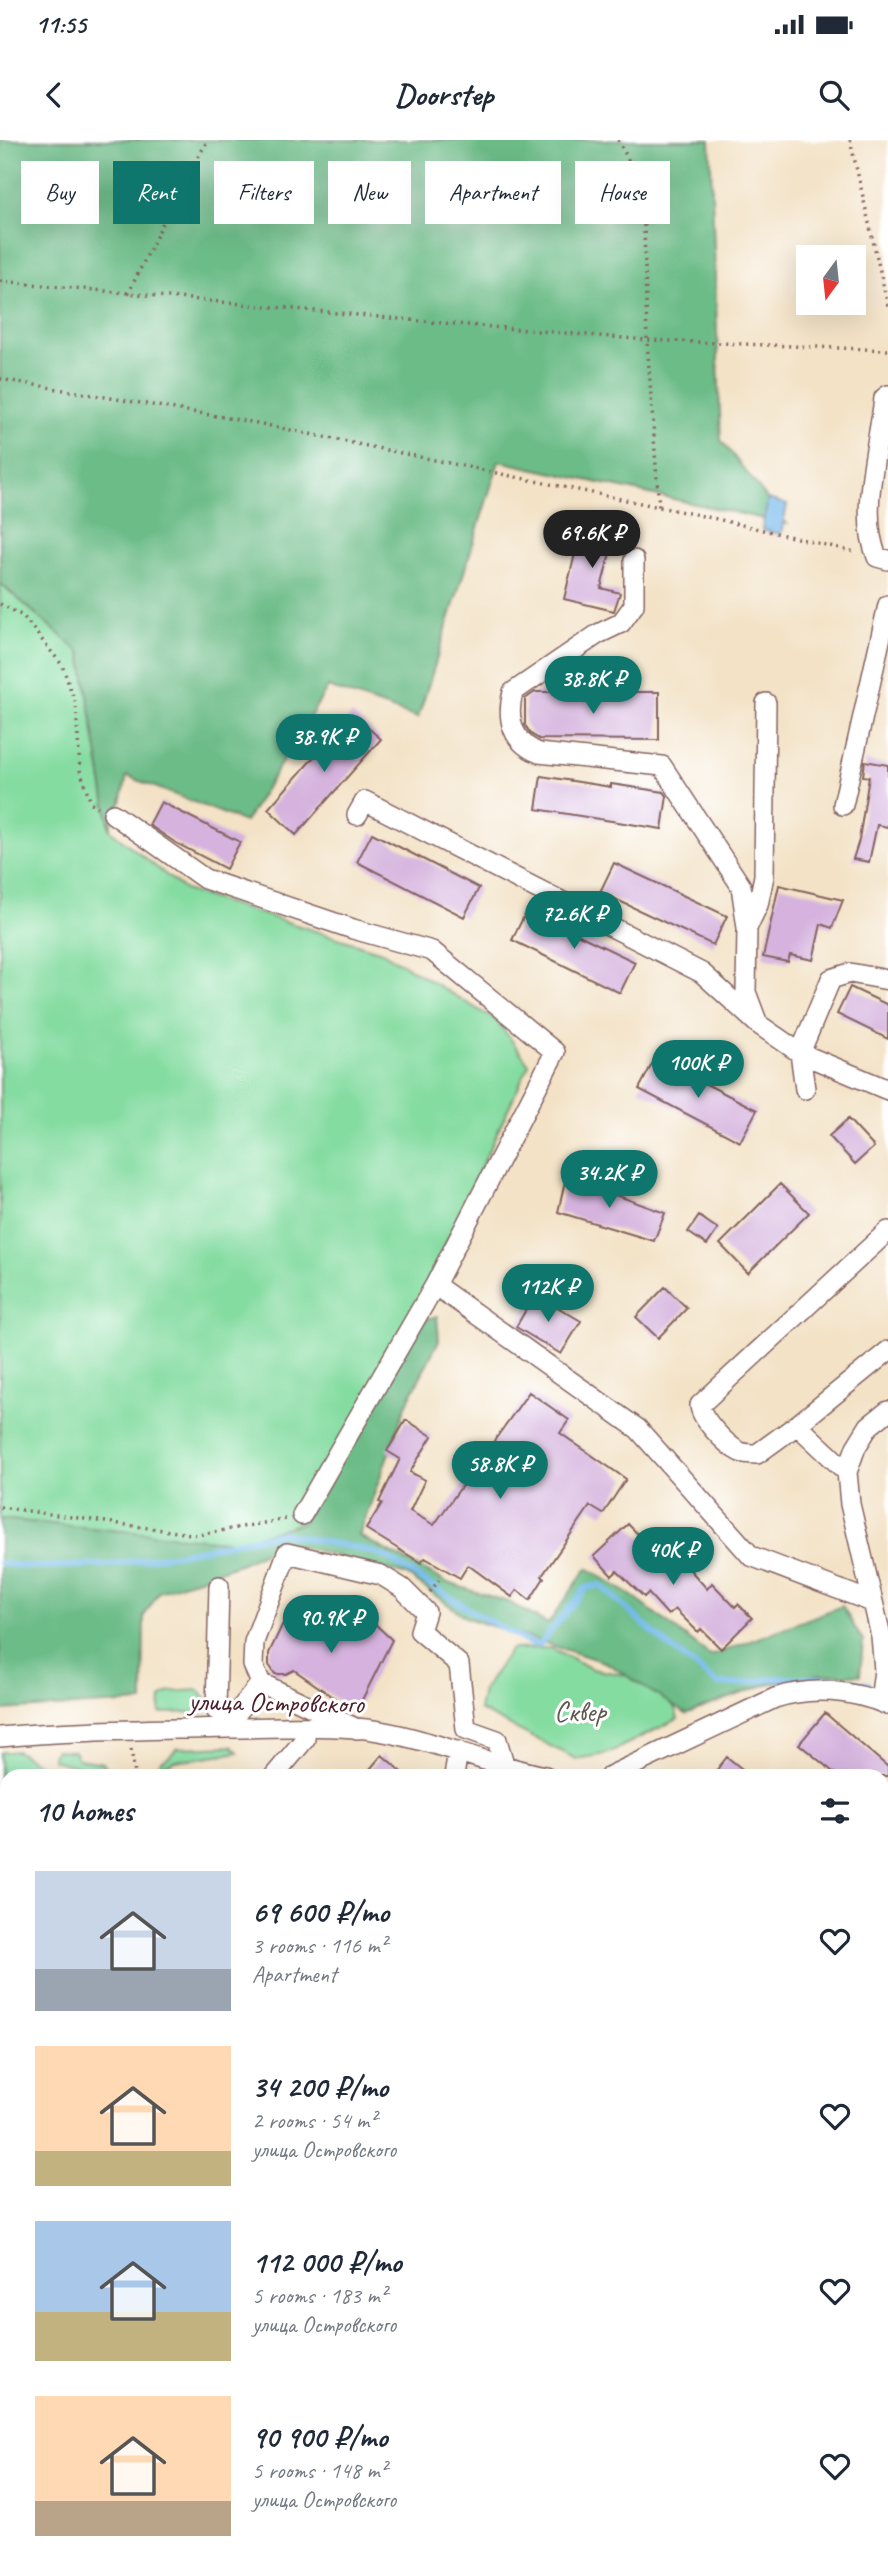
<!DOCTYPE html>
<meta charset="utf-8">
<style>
body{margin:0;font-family:Caveat,sans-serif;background:#f2f2f3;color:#1f2937;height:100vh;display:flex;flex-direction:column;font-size:26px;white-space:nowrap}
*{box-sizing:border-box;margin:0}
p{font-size:23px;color:#747a83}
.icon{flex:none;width:38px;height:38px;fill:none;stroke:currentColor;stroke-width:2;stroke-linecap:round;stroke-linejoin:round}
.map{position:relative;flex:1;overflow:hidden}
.panel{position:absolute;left:0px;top:1629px;width:889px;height:800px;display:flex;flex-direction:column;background:#fff;border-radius:21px 21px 0 0;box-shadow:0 7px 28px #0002}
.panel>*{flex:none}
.guide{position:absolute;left:21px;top:21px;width:847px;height:63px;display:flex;gap:14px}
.needle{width:46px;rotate:195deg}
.fabs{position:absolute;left:796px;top:105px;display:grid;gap:14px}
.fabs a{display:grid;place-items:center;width:70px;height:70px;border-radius:0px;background:#fff;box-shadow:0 7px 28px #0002;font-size:35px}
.price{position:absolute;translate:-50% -60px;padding:0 16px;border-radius:24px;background:#0f766e;color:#fff;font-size:23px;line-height:46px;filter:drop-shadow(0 2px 4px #0008)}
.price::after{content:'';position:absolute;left:50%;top:42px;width:21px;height:16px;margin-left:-10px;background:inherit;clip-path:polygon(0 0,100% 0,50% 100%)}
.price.on{background:#222;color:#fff}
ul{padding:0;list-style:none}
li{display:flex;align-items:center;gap:21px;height:175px;padding:0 35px}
li span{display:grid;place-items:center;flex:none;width:196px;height:140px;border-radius:0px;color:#555}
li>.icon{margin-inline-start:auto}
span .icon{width:84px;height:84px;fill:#fffc;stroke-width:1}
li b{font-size:30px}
h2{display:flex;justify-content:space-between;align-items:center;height:84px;padding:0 35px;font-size:30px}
.tag{padding:0 24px;border-radius:0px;background:#fff;box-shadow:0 7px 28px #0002;font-size:24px;line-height:63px}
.tag.on{background:#0f766e;color:#fff}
.status{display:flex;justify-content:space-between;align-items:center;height:49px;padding:0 35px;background:#fff;direction:ltr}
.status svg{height:19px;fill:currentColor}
header{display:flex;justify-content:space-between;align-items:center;height:91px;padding:0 35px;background:#fff;font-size:32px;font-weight:600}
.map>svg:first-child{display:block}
.green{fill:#85dca1;stroke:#687e66;stroke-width:2}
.forest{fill:#6cbc87;stroke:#5b6e59;stroke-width:2}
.water{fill:#73baeb;stroke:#5e6c8b;stroke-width:2}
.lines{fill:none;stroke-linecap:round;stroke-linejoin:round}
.stream{stroke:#73baeb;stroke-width:6}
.building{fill:#d5b3de}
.minor-casing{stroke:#856361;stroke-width:22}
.path{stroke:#856361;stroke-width:3.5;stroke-dasharray:2 5;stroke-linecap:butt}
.minor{stroke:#fff;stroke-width:19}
.labels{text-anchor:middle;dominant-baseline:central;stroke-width:6;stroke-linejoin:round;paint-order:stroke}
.street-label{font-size:28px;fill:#4a1f2b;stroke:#fff}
.park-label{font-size:28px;fill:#5c584e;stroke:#fff}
</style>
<div class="status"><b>11:55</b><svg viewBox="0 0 49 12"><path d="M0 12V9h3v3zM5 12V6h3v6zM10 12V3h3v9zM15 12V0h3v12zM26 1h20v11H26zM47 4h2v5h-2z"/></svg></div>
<header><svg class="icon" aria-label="back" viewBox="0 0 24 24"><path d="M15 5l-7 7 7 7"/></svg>Doorstep<svg class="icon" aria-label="search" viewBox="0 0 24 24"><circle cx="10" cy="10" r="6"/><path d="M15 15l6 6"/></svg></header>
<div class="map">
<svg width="888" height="2428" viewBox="0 0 888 2428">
<rect width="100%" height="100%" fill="#fff"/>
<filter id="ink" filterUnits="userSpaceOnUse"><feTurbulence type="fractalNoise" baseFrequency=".0143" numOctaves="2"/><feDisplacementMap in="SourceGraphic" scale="14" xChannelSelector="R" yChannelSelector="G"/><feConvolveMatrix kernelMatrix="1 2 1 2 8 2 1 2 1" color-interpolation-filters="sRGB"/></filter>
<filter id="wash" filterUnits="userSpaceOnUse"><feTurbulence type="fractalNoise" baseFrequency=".00686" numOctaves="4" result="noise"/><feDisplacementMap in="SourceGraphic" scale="28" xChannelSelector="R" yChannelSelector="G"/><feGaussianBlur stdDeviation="1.57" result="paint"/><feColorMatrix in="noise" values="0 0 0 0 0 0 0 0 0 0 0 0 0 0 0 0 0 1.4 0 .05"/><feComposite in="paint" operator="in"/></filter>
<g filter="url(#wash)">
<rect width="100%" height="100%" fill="#f3e2c6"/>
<path class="green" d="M0,443L81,513L110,690L185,750L382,812L497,881L529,924L408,1184L302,1383L235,1403L0,1379Z
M551,1508L592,1529L668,1543L678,1579L606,1614L576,1619L479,1570L483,1550L511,1509Z
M199,1550L207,1559L206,1572L160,1573L161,1558L170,1552Z
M232,1606L238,1612L176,1621L159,1627L160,1622L170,1616L177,1608Z
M56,1610L74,1611L78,1619L103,1623L107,1628H82L53,1620L52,1615Z
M17,1611L50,1632L39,1636H7V1654L5,1656L0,1650V1613Z
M7,2320V2422H33L31,2428H0V2347Z"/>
<path class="forest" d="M0,0H710L721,300L787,384L499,321L418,578L328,547L245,682L127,636L121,662L113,674L110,690L81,513L0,443Z
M437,1176L439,1200L406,1265L359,1396L448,1443L508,1462L548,1484L587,1428L632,1456L711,1516L842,1466L863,1501L860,1535L818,1534L762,1546L686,1574L607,1523L467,1478L407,1435L284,1402L242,1423L159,1452L144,1476L143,1562L0,1570V1379L235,1402L302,1383L408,1184Z"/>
<path class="water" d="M768,359L787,365L781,394L762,390Z"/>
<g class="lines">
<path class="stream" d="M0,1423L30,1427L109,1425L178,1414L281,1393L366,1410L386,1417L475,1473L529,1503L539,1505L586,1448L600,1445L665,1503L718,1544H737L780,1538H821L868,1544"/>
</g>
<g id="blocks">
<path class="building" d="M582,385L615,393L601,448L620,453L614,471L564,459Z
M535,552H659V600L539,599L531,594L525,585V559Z
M352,574L381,599L296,695L268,669Z
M865,621L888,625V687L877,685L869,722L853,719L859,700L869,637L863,636Z
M541,636L611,647V644L664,652L667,656L662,689L536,669Z
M161,662L240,702L226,729L176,703L149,685Z
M372,693L479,748L464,777L357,722Z
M614,723L727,776L713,805L600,752Z
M779,745L843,760L832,788L821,784L813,820L790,815L788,822L763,817Z
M527,770L635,822L620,853L512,800Z
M850,847L888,865V899L837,874Z
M655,918L757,970L740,1002L639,949Z
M848,979L874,1007L855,1024L829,996Z
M566,1037L665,1073L654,1101L558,1072Z
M780,1044L809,1073L748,1133L720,1104Z
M699,1076L718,1089L707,1105L688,1092Z
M665,1147L687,1168L658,1198L636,1177Z
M535,1154L581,1181L561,1214L516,1187Z
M529,1252L569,1280L560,1293L626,1339L603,1374L590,1366L542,1436L544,1438L530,1460L517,1450L512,1457L468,1425L460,1438L425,1418L421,1423L366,1389L382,1363L379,1362L400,1319L387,1311L406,1280L432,1296L410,1332L425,1340L410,1371L434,1385Z
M628,1384L654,1411L658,1408L680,1429L685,1424L707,1449L712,1443L735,1467L738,1464L752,1478L721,1509L701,1489L698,1492L675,1469L668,1475L648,1453L644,1457L617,1431L612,1436L594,1416Z
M285,1479L373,1482L392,1500L360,1564L346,1566L294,1530L286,1534H275L269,1525V1513Z
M825,1573L888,1627V1636H838L799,1604Z
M382,1615L407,1636H364Z
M727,1617L751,1636H712Z"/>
</g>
</g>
<g filter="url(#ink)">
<use href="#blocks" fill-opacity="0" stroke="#856361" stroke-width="2"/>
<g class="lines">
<defs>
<path id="minor" d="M888,255L884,258C879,305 858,373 877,417L888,420
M634,420V465L621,483L598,494L513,552C506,579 512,602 539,613L662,626L741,746L747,788L746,852L758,884
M843,665L888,465
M113,674L205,739L353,789L432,811L555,912L435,1145L302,1375
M357,675L365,661L702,833L758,884L800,913L888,950
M747,788L758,765L764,736L766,563
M805,949L800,913L831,839L850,833L888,840
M435,1145L638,1289L751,1416L872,1462
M797,1285L888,1211
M847,1332L797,1285L757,1314C752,1314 745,1314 740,1312C727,1306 700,1278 700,1265L888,1091
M219,1446L216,1570L237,1573L261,1543
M880,1562L884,1530L881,1496L850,1364L847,1332L856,1307L869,1286L888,1271
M357,1589L261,1543L253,1525L254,1502L287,1413L381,1435L402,1448L426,1472L420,1491L459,1524L466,1589L497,1600L505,1627
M0,1597C76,1590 151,1590 228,1588C273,1588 320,1584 366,1589C428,1597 484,1624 545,1636
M274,1636L305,1599V1587
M454,1636L458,1611
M610,1636L775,1558C812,1546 852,1550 888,1565
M0,1682L7,1689
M882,1787L888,1780
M882,2164L888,2157
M882,2311L888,2317
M802,2422L808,2428"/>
</defs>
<use href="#minor" class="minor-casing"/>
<path class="path" d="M618,0L643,48L647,200L659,368
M850,0L888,166
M0,141L432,182L647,200L888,210
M128,154L179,50L208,0
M0,239L257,283L717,379L855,412
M0,464L23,476L62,525L76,565L80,630L91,663L98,667
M0,1367L198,1395L286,1379
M430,1452L439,1440
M131,1609L135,1634
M0,1882L7,1884
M0,2075L7,2077
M0,2230L7,2232
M0,2334L7,2306
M0,2409L7,2408
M34,2428L36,2422"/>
<use href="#minor" class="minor"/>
</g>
</g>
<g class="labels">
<g class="street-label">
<text transform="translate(276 1562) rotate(1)">улица Островского</text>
</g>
<g class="park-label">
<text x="580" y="1571">Сквер</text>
</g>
</g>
</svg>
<div class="fabs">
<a><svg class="needle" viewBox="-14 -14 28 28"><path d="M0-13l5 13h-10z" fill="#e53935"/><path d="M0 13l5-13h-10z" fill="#747a83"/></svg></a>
</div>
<b class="price on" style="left:592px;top:430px">69.6K ₽</b>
<b class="price" style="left:593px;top:576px">38.8K ₽</b>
<b class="price" style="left:324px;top:634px">38.9K ₽</b>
<b class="price" style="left:574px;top:811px">72.6K ₽</b>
<b class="price" style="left:698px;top:960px">100K ₽</b>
<b class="price" style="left:609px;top:1070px">34.2K ₽</b>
<b class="price" style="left:548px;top:1184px">112K ₽</b>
<b class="price" style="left:500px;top:1361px">58.8K ₽</b>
<b class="price" style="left:673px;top:1447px">40K ₽</b>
<b class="price" style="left:331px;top:1515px">90.9K ₽</b>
<div class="guide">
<a class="tag">Buy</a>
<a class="tag on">Rent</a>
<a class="tag">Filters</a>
<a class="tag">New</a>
<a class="tag">Apartment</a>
<a class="tag">House</a>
</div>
<section class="panel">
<h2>10 homes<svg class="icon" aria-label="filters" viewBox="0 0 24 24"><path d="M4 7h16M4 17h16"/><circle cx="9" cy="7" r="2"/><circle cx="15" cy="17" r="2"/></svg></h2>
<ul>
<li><span style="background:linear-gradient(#c9d6e8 70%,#9aa5b1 0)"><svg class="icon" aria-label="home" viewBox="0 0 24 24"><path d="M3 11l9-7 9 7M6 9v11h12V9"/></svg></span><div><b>69 600 ₽/mo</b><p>3 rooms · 116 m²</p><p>Apartment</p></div><svg class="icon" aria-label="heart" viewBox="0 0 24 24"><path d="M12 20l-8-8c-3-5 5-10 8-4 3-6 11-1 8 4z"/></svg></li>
<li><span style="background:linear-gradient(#ffd9b3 75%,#c2b280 0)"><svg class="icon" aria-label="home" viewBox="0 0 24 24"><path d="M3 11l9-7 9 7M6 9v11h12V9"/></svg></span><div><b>34 200 ₽/mo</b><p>2 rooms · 54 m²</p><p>улица Островского</p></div><svg class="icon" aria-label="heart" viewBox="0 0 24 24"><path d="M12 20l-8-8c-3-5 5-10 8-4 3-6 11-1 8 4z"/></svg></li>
<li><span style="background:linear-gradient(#a9c7e8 65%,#c2b280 0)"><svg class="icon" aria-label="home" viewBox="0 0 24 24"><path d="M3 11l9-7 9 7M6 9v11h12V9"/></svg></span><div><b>112 000 ₽/mo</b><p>5 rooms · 183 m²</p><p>улица Островского</p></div><svg class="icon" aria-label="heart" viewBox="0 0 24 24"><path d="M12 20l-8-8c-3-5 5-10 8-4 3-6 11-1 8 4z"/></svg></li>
<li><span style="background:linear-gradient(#ffd9b3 75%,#b9a48a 0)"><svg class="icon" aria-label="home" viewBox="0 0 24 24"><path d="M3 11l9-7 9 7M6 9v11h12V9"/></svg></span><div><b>90 900 ₽/mo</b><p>5 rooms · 148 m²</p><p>улица Островского</p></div><svg class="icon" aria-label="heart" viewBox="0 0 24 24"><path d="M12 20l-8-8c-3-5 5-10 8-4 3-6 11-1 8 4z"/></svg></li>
</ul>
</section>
</div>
